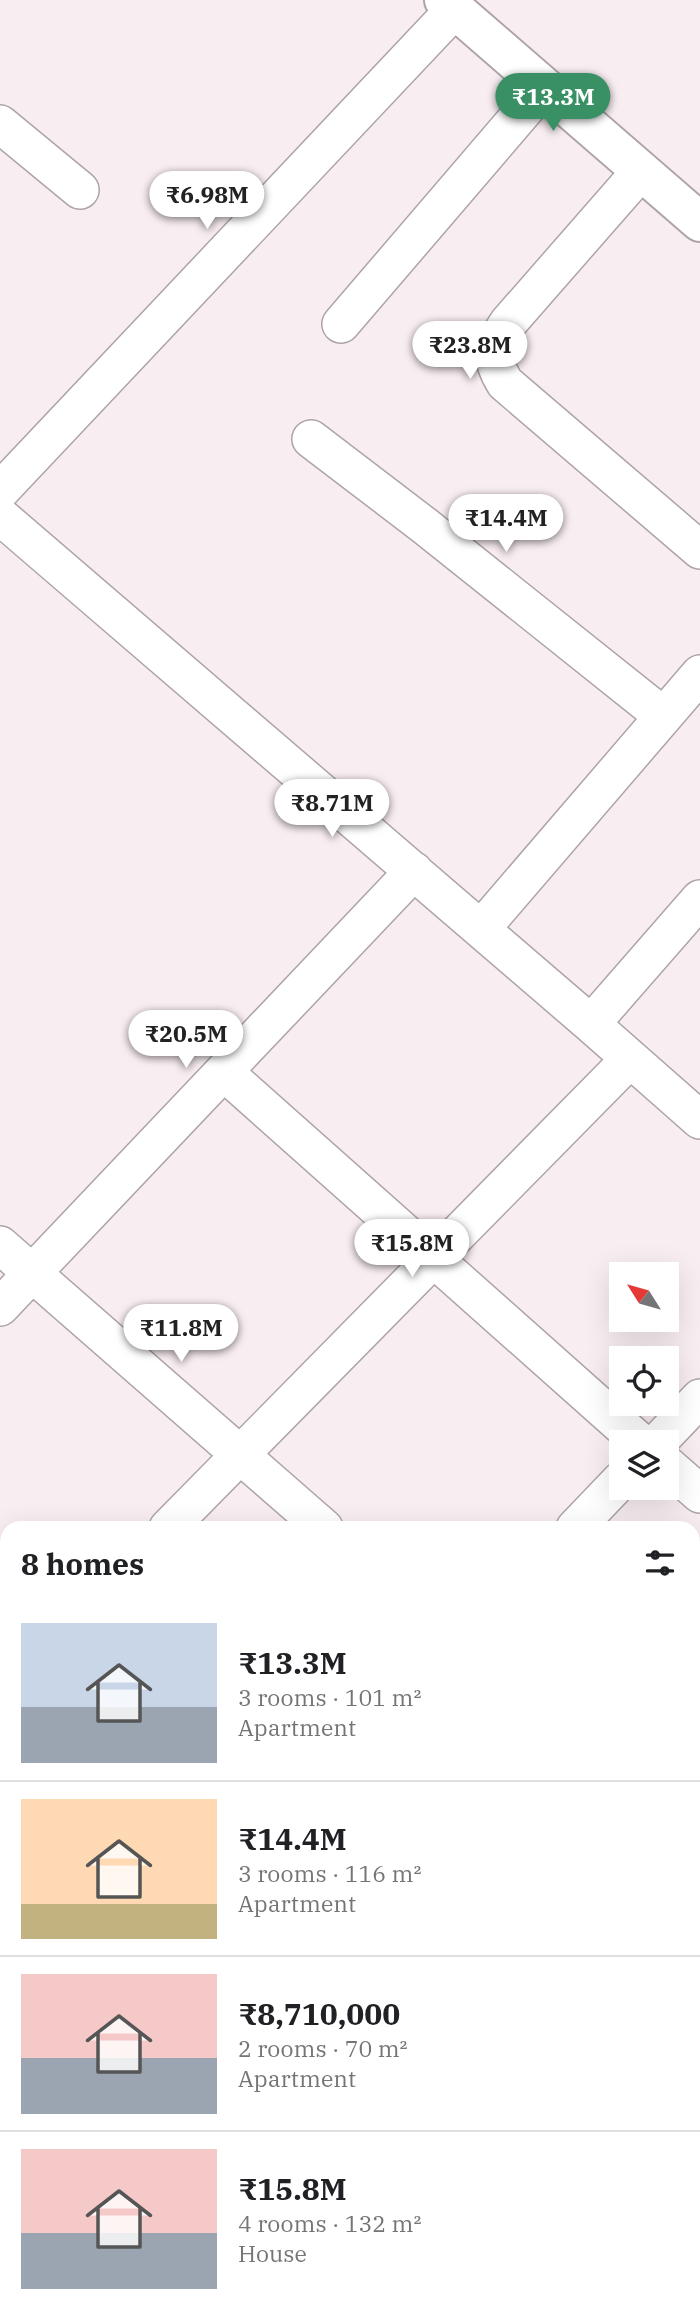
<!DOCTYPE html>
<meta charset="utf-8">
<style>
body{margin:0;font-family:"IBM Plex Serif",serif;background:#f2f2f2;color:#202124;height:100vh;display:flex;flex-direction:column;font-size:26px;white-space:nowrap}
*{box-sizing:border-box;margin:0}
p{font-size:23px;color:#757577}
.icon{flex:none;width:38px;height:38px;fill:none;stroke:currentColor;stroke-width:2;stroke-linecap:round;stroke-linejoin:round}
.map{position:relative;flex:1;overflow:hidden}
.sheet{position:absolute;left:0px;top:1521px;width:700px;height:800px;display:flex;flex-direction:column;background:#fff;border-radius:21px 21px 0 0;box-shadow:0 7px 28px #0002}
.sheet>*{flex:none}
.needle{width:46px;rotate:307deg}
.tools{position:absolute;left:609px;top:1262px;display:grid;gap:14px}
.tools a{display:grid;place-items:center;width:70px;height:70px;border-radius:0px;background:#fff;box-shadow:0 7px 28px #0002;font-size:35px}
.price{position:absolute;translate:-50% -60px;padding:0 16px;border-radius:24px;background:#fff;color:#222;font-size:23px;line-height:46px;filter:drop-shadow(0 2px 4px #0008)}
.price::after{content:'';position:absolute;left:50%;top:42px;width:21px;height:16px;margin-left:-10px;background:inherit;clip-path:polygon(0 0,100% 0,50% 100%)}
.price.current{background:#399064;color:#fff}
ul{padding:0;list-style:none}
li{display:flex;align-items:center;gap:21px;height:175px;padding:0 21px}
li+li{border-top:2px solid #e0e0e0}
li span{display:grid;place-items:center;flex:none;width:196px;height:140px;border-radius:0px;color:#555}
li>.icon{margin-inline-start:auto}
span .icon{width:84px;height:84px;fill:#fffc;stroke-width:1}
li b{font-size:30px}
h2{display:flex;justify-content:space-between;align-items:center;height:84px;padding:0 21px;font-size:30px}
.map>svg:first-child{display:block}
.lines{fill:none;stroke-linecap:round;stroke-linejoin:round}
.minor-casing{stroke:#aea4a8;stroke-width:40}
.tertiary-casing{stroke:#aea4a8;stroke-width:42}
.minor{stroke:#fff;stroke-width:37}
.tertiary{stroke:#fff;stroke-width:38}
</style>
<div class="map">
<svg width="700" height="2319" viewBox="0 0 700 2319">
<rect width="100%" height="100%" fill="#f8edf1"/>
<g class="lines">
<defs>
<path id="minor" d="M0,124L80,190
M641,171L508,323C492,347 489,357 505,383L700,550
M341,324L544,87
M311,439L425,526L663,716
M0,491L455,9
M0,516L591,1024L700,1120
M481,929L700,674
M591,1024L700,899
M224,1072L640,1442
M0,1245L324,1528
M0,1307L414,871
M658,1442L700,1398
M667,1465L700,1494
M168,1528L630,1059
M575,1528L621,1480
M0,1603L7,1608
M0,1707L7,1699
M693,1799L700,1792
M693,1845L700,1851
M0,1966L7,1972
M0,2133L7,2126
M693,2171L700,2163
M0,2303L7,2309
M408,2314L414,2319
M182,2319L187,2314
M547,2319L552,2314"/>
<path id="tertiary" d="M444,0L700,222"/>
</defs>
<use href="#minor" class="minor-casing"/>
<use href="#tertiary" class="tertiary-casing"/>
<use href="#minor" class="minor"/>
<use href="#tertiary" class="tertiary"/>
</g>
</svg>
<div class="tools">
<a><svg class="needle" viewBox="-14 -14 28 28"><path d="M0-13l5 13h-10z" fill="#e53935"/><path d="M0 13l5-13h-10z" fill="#757577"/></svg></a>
<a><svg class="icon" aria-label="locate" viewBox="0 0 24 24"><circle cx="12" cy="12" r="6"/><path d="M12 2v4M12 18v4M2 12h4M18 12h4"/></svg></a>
<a><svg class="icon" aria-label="layers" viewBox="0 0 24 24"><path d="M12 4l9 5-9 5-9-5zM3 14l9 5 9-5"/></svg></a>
</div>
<b class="price current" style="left:553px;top:133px">₹13.3M</b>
<b class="price" style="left:207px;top:231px">₹6.98M</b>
<b class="price" style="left:470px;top:381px">₹23.8M</b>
<b class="price" style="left:506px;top:554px">₹14.4M</b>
<b class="price" style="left:332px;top:839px">₹8.71M</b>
<b class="price" style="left:186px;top:1070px">₹20.5M</b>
<b class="price" style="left:412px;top:1279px">₹15.8M</b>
<b class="price" style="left:181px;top:1364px">₹11.8M</b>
<section class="sheet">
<h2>8 homes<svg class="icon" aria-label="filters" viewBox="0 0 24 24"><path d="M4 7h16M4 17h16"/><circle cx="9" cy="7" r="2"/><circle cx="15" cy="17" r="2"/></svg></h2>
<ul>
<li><span style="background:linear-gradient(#c9d6e8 60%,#9aa5b1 0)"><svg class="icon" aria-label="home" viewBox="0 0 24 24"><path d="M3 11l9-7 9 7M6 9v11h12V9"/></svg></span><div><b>₹13.3M</b><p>3 rooms · 101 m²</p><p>Apartment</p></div></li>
<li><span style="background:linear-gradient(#ffd9b3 75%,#c2b280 0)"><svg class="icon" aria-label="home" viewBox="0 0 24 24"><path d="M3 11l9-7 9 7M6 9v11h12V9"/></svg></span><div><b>₹14.4M</b><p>3 rooms · 116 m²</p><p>Apartment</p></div></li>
<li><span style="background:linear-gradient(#f6c9c9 60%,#9aa5b1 0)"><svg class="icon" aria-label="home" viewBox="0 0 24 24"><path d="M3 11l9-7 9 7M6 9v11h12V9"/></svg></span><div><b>₹8,710,000</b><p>2 rooms · 70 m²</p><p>Apartment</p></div></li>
<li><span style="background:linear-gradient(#f6c9c9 60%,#9aa5b1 0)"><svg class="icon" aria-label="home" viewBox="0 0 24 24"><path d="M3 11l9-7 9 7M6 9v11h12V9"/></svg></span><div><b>₹15.8M</b><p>4 rooms · 132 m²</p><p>House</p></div></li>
</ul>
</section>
</div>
